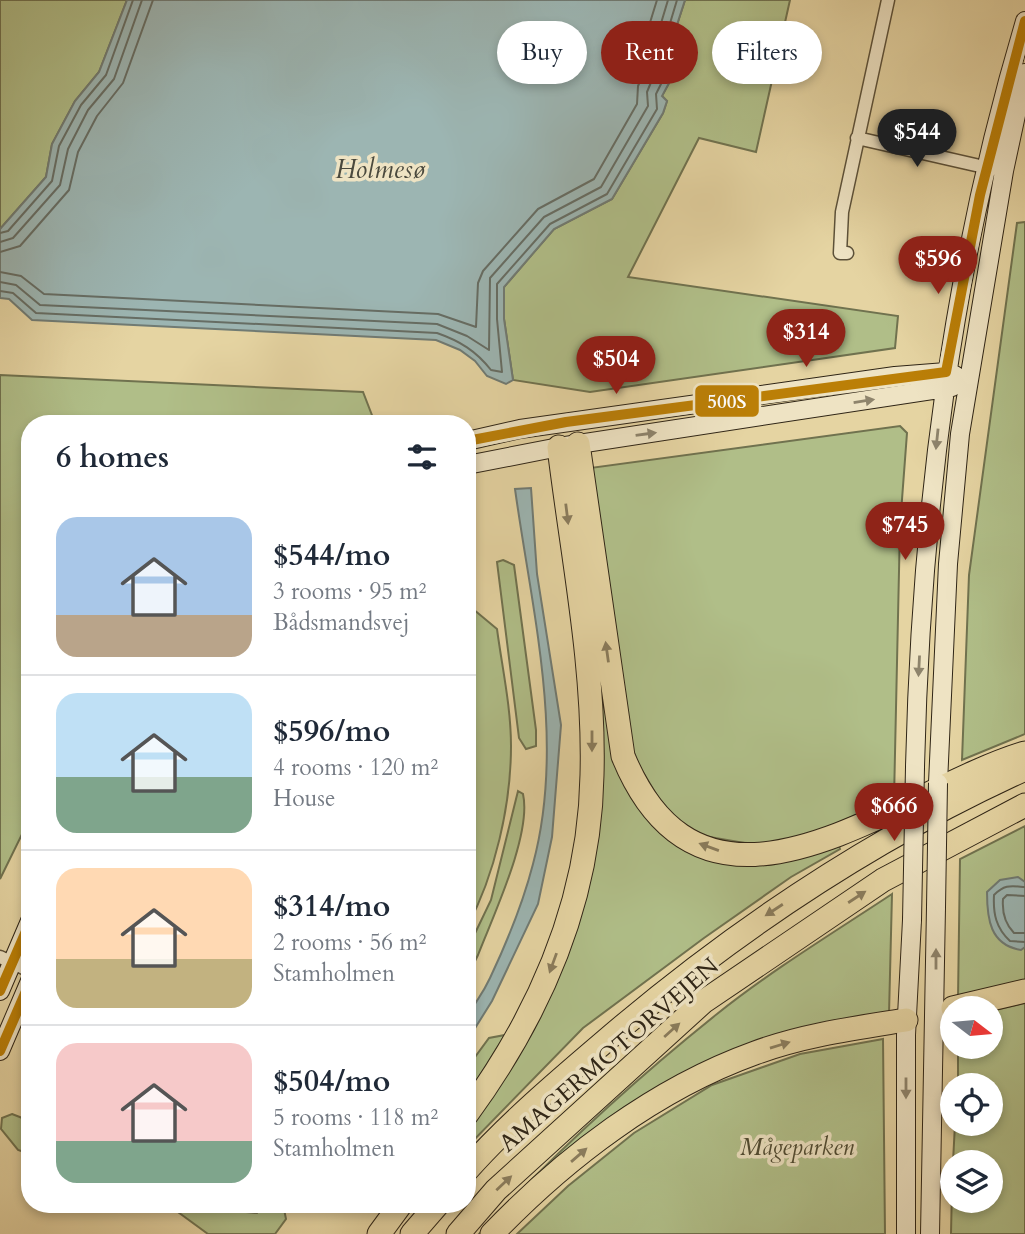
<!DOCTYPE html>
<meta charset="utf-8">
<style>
body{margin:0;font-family:Cardo,serif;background:#f2f2f3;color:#1f2937;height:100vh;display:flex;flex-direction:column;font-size:26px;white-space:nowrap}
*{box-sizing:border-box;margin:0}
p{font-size:23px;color:#747a83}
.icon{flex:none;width:38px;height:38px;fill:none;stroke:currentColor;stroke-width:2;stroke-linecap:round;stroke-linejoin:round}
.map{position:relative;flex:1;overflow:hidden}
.drawer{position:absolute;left:21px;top:415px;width:455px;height:798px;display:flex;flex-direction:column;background:#fff;border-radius:28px;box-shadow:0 4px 10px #0003}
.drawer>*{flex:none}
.hud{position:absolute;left:497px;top:21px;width:422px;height:63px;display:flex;gap:14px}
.needle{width:46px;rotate:106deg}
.fabs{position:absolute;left:940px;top:996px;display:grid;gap:14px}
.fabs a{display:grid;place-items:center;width:63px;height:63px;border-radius:50%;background:#fff;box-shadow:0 4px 10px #0003;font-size:35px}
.price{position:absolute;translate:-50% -60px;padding:0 16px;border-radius:24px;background:#8f2418;color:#fff;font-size:23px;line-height:46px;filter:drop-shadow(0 2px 4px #0008)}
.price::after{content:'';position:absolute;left:50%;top:42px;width:21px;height:16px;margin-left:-10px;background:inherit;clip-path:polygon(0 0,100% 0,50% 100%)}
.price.on{background:#222;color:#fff}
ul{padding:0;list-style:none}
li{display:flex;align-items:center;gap:21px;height:175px;padding:0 35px}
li+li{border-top:2px solid #e0e1e3}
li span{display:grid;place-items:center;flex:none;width:196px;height:140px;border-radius:21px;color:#555}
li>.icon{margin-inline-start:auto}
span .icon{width:84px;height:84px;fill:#fffc;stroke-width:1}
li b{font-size:30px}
h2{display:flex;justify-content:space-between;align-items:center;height:84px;padding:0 35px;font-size:30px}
.pill{padding:0 24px;border-radius:32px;background:#fff;box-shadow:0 4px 10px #0003;font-size:24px;line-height:63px}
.pill.on{background:#8f2418;color:#fff}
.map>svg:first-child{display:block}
.green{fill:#b0be88;stroke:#70724f;stroke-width:2}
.water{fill:#9cb5b2;stroke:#707b74;stroke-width:2}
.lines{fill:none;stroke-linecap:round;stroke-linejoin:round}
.shore{stroke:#666d64;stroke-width:2}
.street-casing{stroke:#5c5139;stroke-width:15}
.secondary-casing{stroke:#2f2516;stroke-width:20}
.highway-casing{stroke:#2f2516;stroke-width:25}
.street{stroke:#eee3c3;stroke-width:12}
.secondary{stroke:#eee3c3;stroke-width:18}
.highway{stroke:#e5d4a2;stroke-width:23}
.secondary-bridge-casing{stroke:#2f2516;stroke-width:20;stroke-linecap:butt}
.secondary-bridge{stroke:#eee3c3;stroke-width:18}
.bus-1-casing{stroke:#eee3c3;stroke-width:16}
.bus-1{stroke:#bb7f07;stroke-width:10}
.oneway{fill:#8e846c}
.oneway2{fill:#8a7c5c}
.labels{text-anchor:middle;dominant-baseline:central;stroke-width:7;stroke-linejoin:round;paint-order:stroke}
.street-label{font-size:24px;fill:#2f2516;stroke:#eee3c3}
.park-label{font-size:24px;font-style:italic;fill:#4f4b32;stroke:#eee3c3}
.water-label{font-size:26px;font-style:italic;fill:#4a493d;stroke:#eee3c3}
.line-badge{stroke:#eee3c3;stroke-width:2.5}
.badge-label{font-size:19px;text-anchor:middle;font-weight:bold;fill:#fff}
</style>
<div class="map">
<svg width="1025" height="1234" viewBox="0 0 1025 1234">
<rect width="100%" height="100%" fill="#e5d4a2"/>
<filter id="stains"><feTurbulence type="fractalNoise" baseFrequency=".00286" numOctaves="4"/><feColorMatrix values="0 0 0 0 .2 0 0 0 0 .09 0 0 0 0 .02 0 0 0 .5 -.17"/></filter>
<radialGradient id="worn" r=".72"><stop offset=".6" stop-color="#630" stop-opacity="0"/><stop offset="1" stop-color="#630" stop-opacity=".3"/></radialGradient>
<path class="green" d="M0,0H127L99,72L75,101L52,144L46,177L0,229Z
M685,0H790L756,152L699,138L628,277L898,316L895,348L590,392L513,380L504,319V287L554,229L612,199L663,113L667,101L662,96L676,70L681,49L675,31Z
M1025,222V734L962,760L969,575L1017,223Z
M0,375L363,392L375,423L30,424V818L0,879Z
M900,426L907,433L900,526L894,799L795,841L762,846L698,835L670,817L629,749L590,468Z
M568,470L613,750C628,788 643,823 682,843C694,849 815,843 838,843L840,849L791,877L704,938L583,1028L467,1147V1126L499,1084L596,839Z
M503,560L514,565L536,730V746L526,749L519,738L497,562Z
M467,604L497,629C502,667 511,707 511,746C511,805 495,875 467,927Z
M518,791L523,794C532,834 493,916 478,955L472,967L467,968V950L491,900Z
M1025,826V983L958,999L960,859Z
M892,894L889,1014L739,1053L485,1234H479C553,1155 632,1082 717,1014C772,970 833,933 892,894Z
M1025,1003V1234H951L952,1187V1200H990V1162H953L955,1124H990V1085H958V1047L990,1046L991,1011Z
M505,1035L467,1096V1068L489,1038Z
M883,1039L885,1234H517L568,1186L634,1133L712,1085L800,1054Z
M12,1114L30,1121V1154L18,1150L1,1129L2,1118Z
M167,1204H226L246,1212L257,1213L263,1204H283L286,1219L275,1234H208Z"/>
<path class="water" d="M127,0H685L675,31L681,49L676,70L662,96L667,101L663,113L612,199L554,229L504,287V319L513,380L506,384L487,376L475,361L460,350L436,340L32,320L9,299L0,298V229L46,177L52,144L75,101L99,72Z
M531,488L537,574L561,725L552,837L538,904L492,1001L467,1041C467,1004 476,1008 490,978C507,942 523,903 533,864C566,741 532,612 515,489Z
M1018,877L1025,882V947L1021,950C990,945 987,919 987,892L1000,880Z"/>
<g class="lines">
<path class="shore" d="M0,233L8,231L52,181L59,146L81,105L106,75L133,0
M0,242L13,238L60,185L68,149L88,110L114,79L142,0
M0,252L20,246L69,190L78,152L97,116L123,83L153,0
M0,272L21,276L44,294L438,314L476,327L478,283L483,271L538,209L594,179L637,104L638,86L653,51L648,29L657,0
M0,282L16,285L40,305L437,324L467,336L489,350L490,278L544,217L601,187L648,106L647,92L664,51L659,30L668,0
M0,291L13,293L36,313L437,333C460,341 476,351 491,370L502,372L497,319V284L550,224L607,194L657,109L656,94L669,68L673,50L668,30L677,0
M1025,887C1011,886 1005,884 994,895C993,914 996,928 1010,941L1025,942
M1025,896L1007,895L1003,899C1002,912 1005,924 1014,933H1025"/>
<defs>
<path id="street" d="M857,138L993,169
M847,253H840L842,212L888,0
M0,957L30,971"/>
<path id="secondary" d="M467,441L520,429L895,376L946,372L955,375
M467,465L559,447L952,387
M915,767C921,512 952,266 1025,21
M938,783L948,564L960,434L1004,171L1025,73
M0,991L30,921
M0,1051L30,981
M906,1234V1035L912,920
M930,1234L936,907"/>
<path id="highway" d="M578,444L623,756C706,959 895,792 1025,753
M953,1008L1025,991
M467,1114C540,1014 590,900 592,775C595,666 572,555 559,447
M467,1170C508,1124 556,1083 603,1043C731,933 871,839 1025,769
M379,1234L401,1204
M412,1234L438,1204
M458,1234L496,1190L703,1002L883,880L1025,805
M492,1234C565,1158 655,1089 755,1053C803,1035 856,1028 906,1020"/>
</defs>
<use href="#street" class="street-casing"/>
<use href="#secondary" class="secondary-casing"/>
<use href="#highway" class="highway-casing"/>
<use href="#street" class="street"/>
<use href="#secondary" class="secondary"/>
<use href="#highway" class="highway"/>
<defs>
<path id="secondary-bridge" d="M936,907L938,783
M912,920L915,767"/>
</defs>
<use href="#secondary-bridge" class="secondary-bridge-casing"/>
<use href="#secondary-bridge" class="secondary-bridge"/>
<defs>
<path id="bus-1" d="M467,441L566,422L946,372L980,195L1025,21
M0,991L30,922
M0,1051L30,982"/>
</defs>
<use href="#bus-1" class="bus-1-casing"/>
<use href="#bus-1" class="bus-1"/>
</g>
<defs><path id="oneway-solid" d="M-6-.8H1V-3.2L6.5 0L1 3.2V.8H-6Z" transform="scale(1.75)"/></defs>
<g class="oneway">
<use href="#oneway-solid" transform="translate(864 401) rotate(-9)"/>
<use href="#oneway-solid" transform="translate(646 434) rotate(-8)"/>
<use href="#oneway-solid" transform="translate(937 439) rotate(96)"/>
<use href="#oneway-solid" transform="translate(919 666) rotate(93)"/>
<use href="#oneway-solid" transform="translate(936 959) rotate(-90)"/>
<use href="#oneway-solid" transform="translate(906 1088) rotate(90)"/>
</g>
<g class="oneway2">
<use href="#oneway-solid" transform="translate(567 514) rotate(83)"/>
<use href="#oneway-solid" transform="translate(607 652) rotate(-98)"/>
<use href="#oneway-solid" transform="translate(592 741) rotate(90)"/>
<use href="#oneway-solid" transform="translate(709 847) rotate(-160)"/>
<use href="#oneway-solid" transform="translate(857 897) rotate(-33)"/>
<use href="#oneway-solid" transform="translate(774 910) rotate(147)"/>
<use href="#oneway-solid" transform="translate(553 963) rotate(110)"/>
<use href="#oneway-solid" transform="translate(672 1030) rotate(-42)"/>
<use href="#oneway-solid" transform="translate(780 1045) rotate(-17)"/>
<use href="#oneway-solid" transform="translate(579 1155) rotate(-41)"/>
<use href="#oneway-solid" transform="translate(504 1183) rotate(-43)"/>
</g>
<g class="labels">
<g class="street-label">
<text transform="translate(609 1055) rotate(-41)">AMAGERMOTORVEJEN</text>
</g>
<g class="park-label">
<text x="797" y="1147">Mågeparken</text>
</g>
<g class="water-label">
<text x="380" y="169">Holmesø</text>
</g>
</g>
<rect class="line-badge" x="694" y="384" width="66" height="34" rx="7" fill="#bb7f07"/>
<g class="badge-label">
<text x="727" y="408">500S</text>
</g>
<rect width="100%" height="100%" filter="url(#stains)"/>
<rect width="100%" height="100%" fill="url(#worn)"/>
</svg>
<div class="fabs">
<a><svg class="needle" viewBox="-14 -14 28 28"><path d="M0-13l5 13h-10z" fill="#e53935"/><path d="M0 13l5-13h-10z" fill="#747a83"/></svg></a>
<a><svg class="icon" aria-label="locate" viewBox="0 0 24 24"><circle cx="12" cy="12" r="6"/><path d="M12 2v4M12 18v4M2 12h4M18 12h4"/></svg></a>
<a><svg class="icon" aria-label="layers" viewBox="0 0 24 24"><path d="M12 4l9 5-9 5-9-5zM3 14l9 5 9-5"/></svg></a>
</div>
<b class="price on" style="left:917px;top:169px">$544</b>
<b class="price" style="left:938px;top:296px">$596</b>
<b class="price" style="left:806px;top:369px">$314</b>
<b class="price" style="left:616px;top:396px">$504</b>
<b class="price" style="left:905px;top:562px">$745</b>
<b class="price" style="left:894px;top:843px">$666</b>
<div class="hud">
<a class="pill">Buy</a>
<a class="pill on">Rent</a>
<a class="pill">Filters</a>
</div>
<section class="drawer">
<h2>6 homes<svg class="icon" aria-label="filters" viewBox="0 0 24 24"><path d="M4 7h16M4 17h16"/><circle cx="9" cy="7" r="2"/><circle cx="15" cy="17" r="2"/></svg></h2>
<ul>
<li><span style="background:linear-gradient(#a9c7e8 70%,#b9a48a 0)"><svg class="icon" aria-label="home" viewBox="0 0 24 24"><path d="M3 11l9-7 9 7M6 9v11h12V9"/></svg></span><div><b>$544/mo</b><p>3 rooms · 95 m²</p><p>Bådsmandsvej</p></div></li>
<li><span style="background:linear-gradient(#bfe0f5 60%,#7fa58c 0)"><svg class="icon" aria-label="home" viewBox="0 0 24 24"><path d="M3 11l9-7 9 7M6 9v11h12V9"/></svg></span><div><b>$596/mo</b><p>4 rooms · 120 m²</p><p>House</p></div></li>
<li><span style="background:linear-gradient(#ffd9b3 65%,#c2b280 0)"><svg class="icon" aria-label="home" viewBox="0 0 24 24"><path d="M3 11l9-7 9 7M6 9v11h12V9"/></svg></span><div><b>$314/mo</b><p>2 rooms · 56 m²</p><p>Stamholmen</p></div></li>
<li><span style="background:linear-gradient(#f6c9c9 70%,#7fa58c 0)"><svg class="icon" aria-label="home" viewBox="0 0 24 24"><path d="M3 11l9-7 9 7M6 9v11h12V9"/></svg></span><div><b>$504/mo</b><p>5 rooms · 118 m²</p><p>Stamholmen</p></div></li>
</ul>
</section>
</div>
